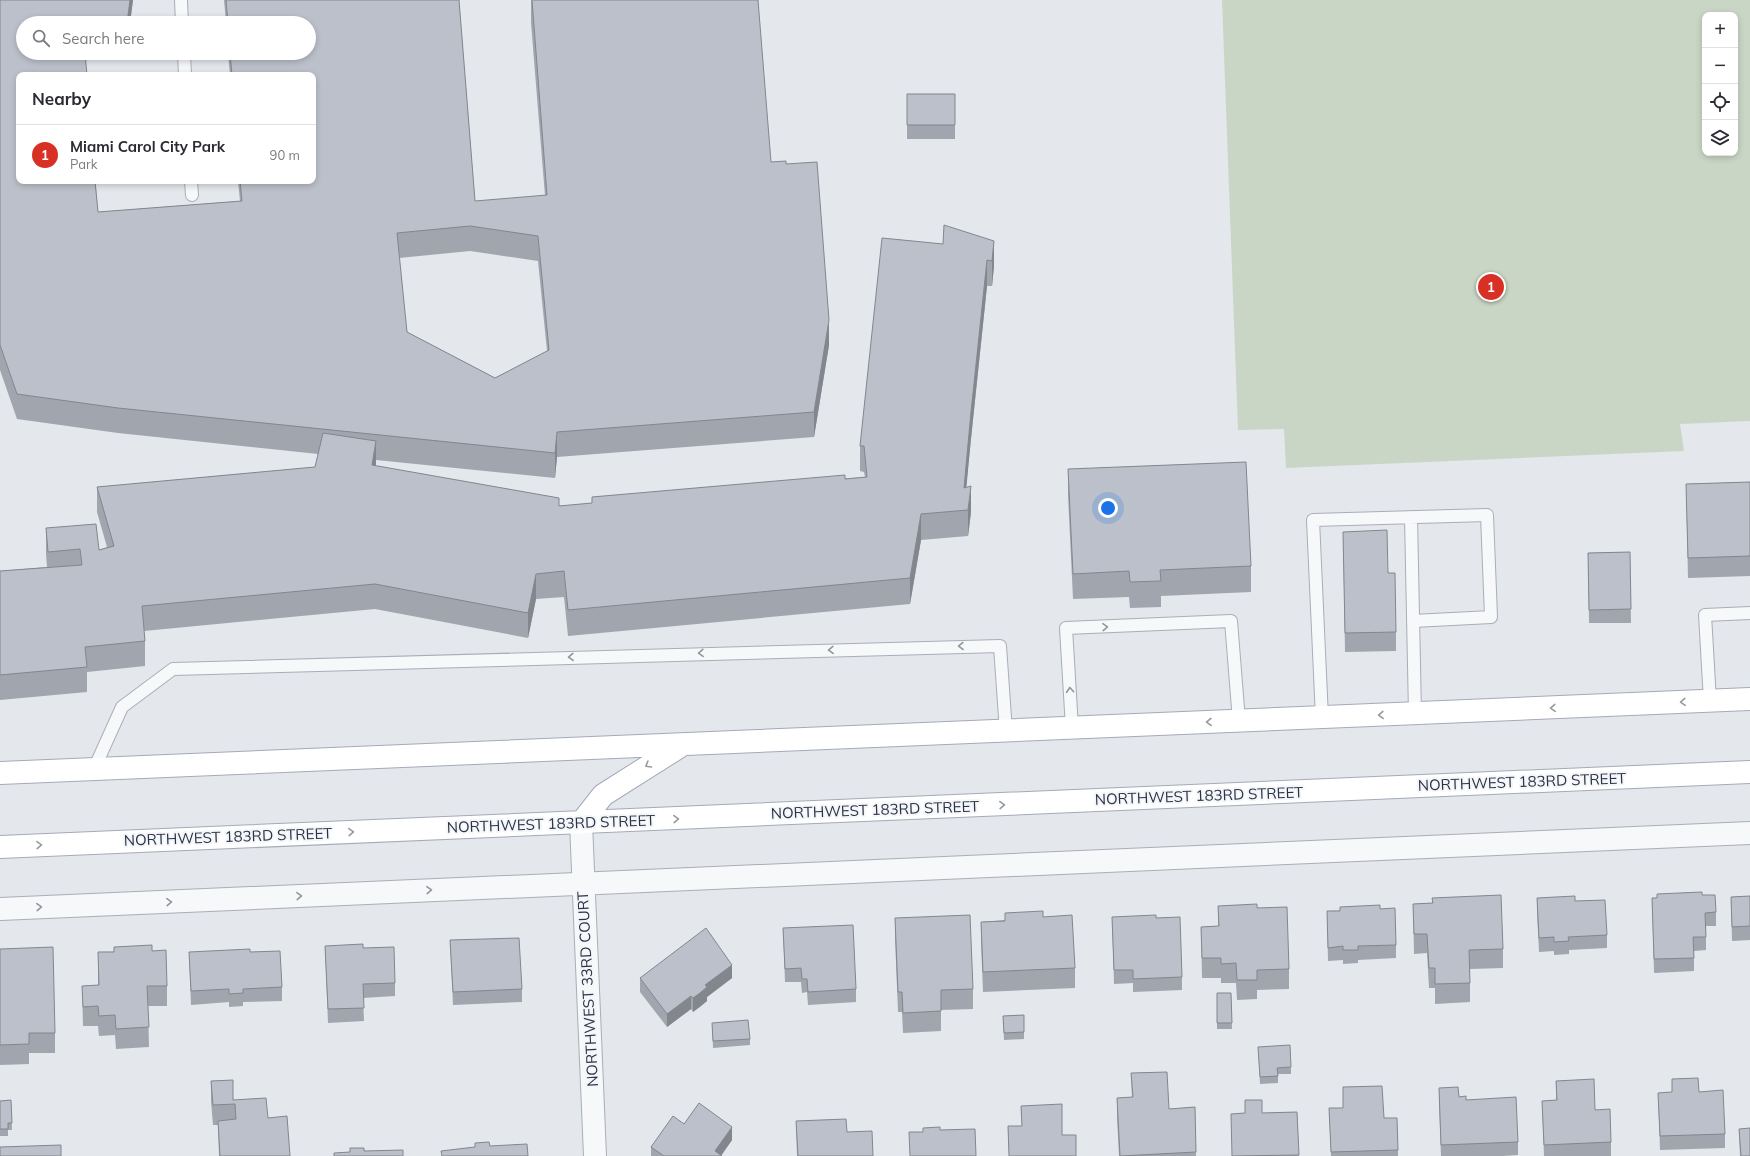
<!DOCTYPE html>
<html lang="en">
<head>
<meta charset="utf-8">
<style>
	body { margin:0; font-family:Mulish,sans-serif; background:#f2f2f3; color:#2b2b33 }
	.controls { position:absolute; right:12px; top:12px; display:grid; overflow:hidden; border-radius:8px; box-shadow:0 2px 6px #0003 }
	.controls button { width:36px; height:36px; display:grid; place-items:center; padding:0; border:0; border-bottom:1px solid #e1e1e2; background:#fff; color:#2b2b33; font:20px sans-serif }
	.you { position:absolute; left:1108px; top:508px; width:14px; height:14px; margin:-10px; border:3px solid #fff; border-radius:50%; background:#1a73e8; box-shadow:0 0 0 6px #1a73e833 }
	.badge { display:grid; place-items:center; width:26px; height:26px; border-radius:50%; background:#d93025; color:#fff; font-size:13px; font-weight:700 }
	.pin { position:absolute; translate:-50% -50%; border:2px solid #fff; box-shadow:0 1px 4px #0006 }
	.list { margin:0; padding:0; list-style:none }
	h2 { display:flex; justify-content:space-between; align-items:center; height:52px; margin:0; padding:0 16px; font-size:17px }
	h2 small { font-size:13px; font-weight:400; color:#7c7c81 }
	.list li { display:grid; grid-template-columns:26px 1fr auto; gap:12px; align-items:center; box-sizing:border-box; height:60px; padding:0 16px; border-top:1px solid #e1e1e2 }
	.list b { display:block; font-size:15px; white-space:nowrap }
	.list p { margin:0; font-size:13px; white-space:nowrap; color:#7c7c81 }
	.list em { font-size:13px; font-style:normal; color:#7c7c81 }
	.icon { flex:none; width:22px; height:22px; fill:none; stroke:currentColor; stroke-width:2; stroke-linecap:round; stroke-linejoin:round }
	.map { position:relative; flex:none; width:1750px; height:1156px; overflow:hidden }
	.search { position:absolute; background:#fff; box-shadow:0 2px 6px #0003; left:16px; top:16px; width:300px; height:44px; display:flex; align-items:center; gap:10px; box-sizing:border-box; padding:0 14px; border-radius:22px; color:#7c7c81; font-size:15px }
	.panel { position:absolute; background:#fff; box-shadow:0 2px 6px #0003; left:16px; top:72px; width:300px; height:112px; border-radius:8px }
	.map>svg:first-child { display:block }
	.green { fill:#c9d6c5; fill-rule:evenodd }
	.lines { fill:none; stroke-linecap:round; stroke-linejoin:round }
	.service-casing { stroke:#a9aeb7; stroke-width:14 }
	.minor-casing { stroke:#a9aeb7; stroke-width:24 }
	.primary-casing { stroke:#a3abb8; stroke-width:24 }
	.service { stroke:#f7f8fa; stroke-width:12 }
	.minor { stroke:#f7f8fa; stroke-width:22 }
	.primary { stroke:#fff; stroke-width:22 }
	.wall { fill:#a1a5ae; fill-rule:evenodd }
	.shaded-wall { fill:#83868d }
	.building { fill:#bbc0ca; stroke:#83868d; fill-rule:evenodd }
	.oneway { stroke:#9196a0 }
	.oneway2 { stroke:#959aa2 }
	.labels { text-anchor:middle; stroke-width:4; stroke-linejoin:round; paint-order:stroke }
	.street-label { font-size:15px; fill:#2b3445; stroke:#f4f6f9 }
</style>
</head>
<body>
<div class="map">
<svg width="1750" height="1156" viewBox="0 0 1750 1156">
	<rect width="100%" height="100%" fill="#e4e7ec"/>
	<path class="green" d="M1222 0H1750V421L1680 424 1684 451 1286 468 1284 429 1238 430ZM1705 15H1735V153H1705Z"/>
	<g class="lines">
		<defs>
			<path id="service" d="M181 0 182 23
				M184 53 185 75
				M191 181 192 195
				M1411 517 1415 714
				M1710 701 1705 615 1750 613
				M1322 718 1313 520 1487 515 1491 617 1413 621
				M1072 728 1066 628 1231 621 1239 721
				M94 769 122 707 173 669 1000 646 1006 732"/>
			<path id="minor" d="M581 823 595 1156
				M0 909 1750 833"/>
			<path id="primary" d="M0 773 1750 699
				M581 823 603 795 679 747
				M0 847 1750 772"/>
		</defs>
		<use href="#service" class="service-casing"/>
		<use href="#minor" class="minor-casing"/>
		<use href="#primary" class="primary-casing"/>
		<use href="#service" class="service"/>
		<use href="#minor" class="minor"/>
		<use href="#primary" class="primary"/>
	</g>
	<path class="wall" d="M0 0H133L130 23H23V53H101L85 54 98 212 240 201 238 181H313V75H230L228 53H309V23H226L224 0H459L475 201 545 196 531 23V0L771 162 786 164 829 345 814 437 557 457 555 478 376 460V466L559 506 592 503V497L865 477 864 472 860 471V446L943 244 994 241V266L992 286H987L966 487 971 512 968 536 921 540 910 604 568 636 564 597 536 599 528 638 375 609 144 631 145 641V666L87 672V692L0 700V571L47 567 46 554V528L99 550 107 547 97 512V487L315 467 318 454 118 433 17 419 0 370ZM470 251 538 261 547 351 495 378 407 332 399 258Z
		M907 94H955V139H907Z
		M1068 469 1251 566V592L1161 596V607L1130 608 1129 597 1073 599 1068 495Z
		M1750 482V576L1688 578 1686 484Z
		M1343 532 1388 573 1396 632V651L1345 652Z
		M1630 552 1631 623H1589L1588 553Z
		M1702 895 1716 912V926H1706V950L1694 951V971L1654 973 1652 898Z
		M1750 896V940L1732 941 1731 897Z
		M1432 898 1503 949V968L1470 969V1002L1435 1004V988H1429L1427 953 1414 954 1413 904 1432 903Z
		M1537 898 1575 901 1607 935V948L1569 950V954L1554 955V951L1539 952 1537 912Z
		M1218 906 1257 908 1289 969V989L1257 990V999L1237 1000 1236 983H1221V978H1202L1201 927 1218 926Z
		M1380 909 1396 945V958L1358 960V963L1343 964V960L1328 961 1327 911Z
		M1043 917 1075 968V988L983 992 981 942V922Z
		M1112 917 1156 918 1182 977V990L1133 992V983L1114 984Z
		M895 918 973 989V1009L941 1010V1031L903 1033 902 1012H898L895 938Z
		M783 928 856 989V1002L808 1005 807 992 802 993 801 982H785Z
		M450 940 522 989V1002L453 1005Z
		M325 946 363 948 395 983V996L363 998 364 1021 328 1023Z
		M0 949 55 1033V1053H29V1064L0 1065Z
		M152 951 167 986V1006H148L149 1047 116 1049 115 1035 99 1036 98 1026H83L82 986 98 985V952Z
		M189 952H250L282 987V1001L243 1002V1006L229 1007V1002L191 1005Z
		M640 978H732L707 997V1001L700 1007 693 1012 691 1009 667 1027 640 992Z
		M1217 993H1231L1232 1029H1217Z
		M1024 1015V1039L1004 1040 1003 1016Z
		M712 1023 750 1039V1045L713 1048Z
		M1258 1047 1291 1067V1074H1278V1083L1260 1084Z
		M1131 1073 1169 1109 1195 1107 1196 1156H1119L1117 1117V1098L1132 1097Z
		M211 1081 233 1100 268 1118 290 1156H219L218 1125H213L211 1101Z
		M1556 1081 1595 1110 1611 1142V1156H1544L1542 1101 1556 1100Z
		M1343 1087 1384 1118 1398 1150V1156H1331L1329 1108H1343Z
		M1439 1088 1466 1100 1518 1142V1155L1503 1156H1441L1439 1101Z
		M1699 1092 1725 1134V1148L1660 1150 1658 1093Z
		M11 1100 12 1130H8V1136H0V1101Z
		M1245 1100 1262 1113 1297 1112 1299 1156H1232L1245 1113Z
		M1021 1106 1062 1135 1076 1156H1009L1008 1126H1022Z
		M796 1121 847 1132 873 1156H797Z
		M684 1124 732 1140 721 1155 722 1156H651V1147Z
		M1739 1129 1750 1156H1740Z"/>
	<path class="shaded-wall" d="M130 0H133L130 23H127Z
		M994 241V266L992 286V261Z
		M987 260V286L971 438 964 513V488L971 412Z
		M829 320V345L814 437V412Z
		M557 432V457L555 478V453Z
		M376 441V467L372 465Z
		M971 486V512L968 536V510Z
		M921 514V540L910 604V578Z
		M536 574V599L528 638V613Z
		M732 965V978L707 997V1001L693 1012V998L705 985Z
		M691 996V1009L667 1027V1014Z
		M732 1127V1140L721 1156 715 1151Z"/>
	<path class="building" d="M0 0H130L127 23H23V53H85L87 75H19V181H95L98 212 242 201 240 181H313V75H232L230 53H309V23H228L226 0H459L475 201 547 195 532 0H758L771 162 786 161V164L817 162 829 320 814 412 557 432 555 453 118 408 17 394 0 345ZM470 226 538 236 549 350 495 378 407 332 397 233Z
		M907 94H955V125H907Z
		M944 225 994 241 992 261 987 260 971 412 964 488 971 486 968 510 921 514 910 578 568 610 564 571 536 574 528 613 375 584 142 606 145 641 85 647 87 667 0 675V571L82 565 80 549 48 552 46 528 96 524 99 550 114 546 97 487 315 467 323 433 376 441 372 465 559 498V506L592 503V497L845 475V479L867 477 864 446H860L882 238 943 244Z
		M1246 462 1251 566 1160 570 1161 581 1130 582 1129 571 1073 574 1068 469Z
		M1750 482V556L1688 558 1686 484Z
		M1387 530 1388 573H1395L1396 632 1345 633 1343 532Z
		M1630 552 1631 609 1589 610 1588 553Z
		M1702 892V895H1715L1716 912 1705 913 1706 937H1693L1694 958 1654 959 1652 898H1657V894Z
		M1501 895 1503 949 1469 950 1470 983 1435 984V968H1429L1427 934H1414L1413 904 1433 903 1432 898Z
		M1575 896V901L1605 900 1607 935 1568 937 1569 941 1554 942V937L1539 938 1537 898Z
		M1750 896V926L1732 927 1731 897Z
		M1257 904V908L1287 907 1289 969 1257 970V980H1237L1236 963 1221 964V958H1202L1201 927 1219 926 1218 906Z
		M1380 905V909L1395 908 1396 945 1358 946V950H1343V946L1328 948 1327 911H1340V907Z
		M1043 911V917L1072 915 1075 968 983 972 981 922 1005 921V913Z
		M970 915 973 989 941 990V1011L903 1013 902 992H898L895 918Z
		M1156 915V918L1180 917 1182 977 1133 979V970H1114L1112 917Z
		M853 925 856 989 808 992 807 979H802L801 968 785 969 783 928Z
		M706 928 732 965 705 985 707 987 700 993 693 998 691 996 667 1014 640 978Z
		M519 938 522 989 453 992 450 940Z
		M363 944V948L394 947 395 983 363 984 364 1008 328 1009 325 946Z
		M152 945V951L166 950 167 986H147L149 1027 116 1029 115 1015 99 1016 98 1006 83 1007 82 986 99 985 98 952H114V947Z
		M53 947 55 1033H29V1044L0 1045V949Z
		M250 949V952L280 951 282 987 243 989V993L229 994V989L191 991 189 952Z
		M1217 993H1231L1232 1023H1217Z
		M1024 1015V1032L1004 1033 1003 1016Z
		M748 1020 750 1039 713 1041 712 1023Z
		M1290 1045 1291 1067 1277 1068 1278 1076 1260 1077 1258 1047Z
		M1167 1072 1169 1109 1195 1107 1196 1152 1120 1156 1117 1098 1133 1097 1131 1073Z
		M1698 1078 1699 1092 1723 1090 1725 1134 1660 1136 1658 1093 1672 1092V1079Z
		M1594 1079 1595 1110 1610 1109 1611 1142 1544 1145 1542 1101 1557 1100 1556 1081Z
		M233 1080V1100L266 1098 268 1118 287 1116 290 1156H220L218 1121 236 1119 235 1104 213 1105 211 1081Z
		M1382 1086 1384 1118H1397L1398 1150 1331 1152 1329 1108H1343V1087Z
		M1458 1087 1459 1097 1466 1096V1100L1516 1097 1518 1142 1441 1145 1439 1088Z
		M11 1100 12 1123H8V1129H0V1101Z
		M1245 1100H1262V1113L1297 1112 1299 1155 1232 1156 1231 1114 1245 1113Z
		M699 1103 732 1127 715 1151 722 1156H664L651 1147 673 1116 684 1124Z
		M1062 1104V1135H1076V1156H1009L1008 1126H1022L1021 1106Z
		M846 1119 847 1132 872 1131 873 1156H798L796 1121Z
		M940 1127V1130L975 1129 976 1156H910L909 1132H923V1128Z
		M1750 1128V1156H1741L1739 1129Z
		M489 1142 490 1146 527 1144 528 1156H442L441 1151 475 1147V1143Z
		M61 1145V1156H0V1147Z
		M350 1148H364V1151L403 1150V1156H334V1153L350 1152Z"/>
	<defs><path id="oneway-chevron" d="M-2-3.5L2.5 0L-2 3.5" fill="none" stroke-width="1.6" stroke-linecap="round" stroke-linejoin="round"/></defs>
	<g class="oneway">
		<use href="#oneway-chevron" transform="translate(1105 627) rotate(-3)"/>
		<use href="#oneway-chevron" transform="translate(961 646) rotate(179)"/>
		<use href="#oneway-chevron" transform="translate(831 650) rotate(178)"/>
		<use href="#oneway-chevron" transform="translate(701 653) rotate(178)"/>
		<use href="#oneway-chevron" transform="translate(571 657) rotate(178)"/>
		<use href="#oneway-chevron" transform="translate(1070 690) rotate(-94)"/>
		<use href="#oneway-chevron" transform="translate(429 890) rotate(-3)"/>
		<use href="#oneway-chevron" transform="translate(299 896) rotate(-3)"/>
		<use href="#oneway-chevron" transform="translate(169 902) rotate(-3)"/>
		<use href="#oneway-chevron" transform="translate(39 907) rotate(-3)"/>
	</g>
	<g class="oneway2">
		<use href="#oneway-chevron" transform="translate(1683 702) rotate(177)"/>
		<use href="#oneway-chevron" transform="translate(1553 708) rotate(177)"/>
		<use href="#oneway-chevron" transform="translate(1381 715) rotate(178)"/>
		<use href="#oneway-chevron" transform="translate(1209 722) rotate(178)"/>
		<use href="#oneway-chevron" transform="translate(648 765) rotate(149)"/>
		<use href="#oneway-chevron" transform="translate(1002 805) rotate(-2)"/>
		<use href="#oneway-chevron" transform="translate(676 819) rotate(-2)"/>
		<use href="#oneway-chevron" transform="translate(351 832) rotate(-2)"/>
		<use href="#oneway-chevron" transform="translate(39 845) rotate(-2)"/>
	</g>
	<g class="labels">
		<g class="street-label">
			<text transform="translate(1522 782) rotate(-2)" y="5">NORTHWEST 183RD STREET</text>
			<text transform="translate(1199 796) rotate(-2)" y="5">NORTHWEST 183RD STREET</text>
			<text transform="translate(875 810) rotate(-2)" y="5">NORTHWEST 183RD STREET</text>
			<text transform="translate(551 824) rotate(-2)" y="5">NORTHWEST 183RD STREET</text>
			<text transform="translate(228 837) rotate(-2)" y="5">NORTHWEST 183RD STREET</text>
			<text transform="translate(588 989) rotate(-93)" y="5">NORTHWEST 33RD COURT</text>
		</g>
	</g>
</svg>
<div class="controls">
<button>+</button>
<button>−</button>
<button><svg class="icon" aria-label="locate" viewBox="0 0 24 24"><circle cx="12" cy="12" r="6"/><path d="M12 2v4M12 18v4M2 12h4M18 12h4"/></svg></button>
<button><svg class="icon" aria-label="layers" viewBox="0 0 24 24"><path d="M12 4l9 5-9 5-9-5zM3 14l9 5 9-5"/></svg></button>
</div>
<div class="you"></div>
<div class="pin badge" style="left:1491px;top:287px">1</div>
<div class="search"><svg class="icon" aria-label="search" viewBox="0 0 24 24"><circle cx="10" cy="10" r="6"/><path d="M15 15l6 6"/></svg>Search here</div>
<section class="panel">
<h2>Nearby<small></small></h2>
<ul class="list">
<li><span class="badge">1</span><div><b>Miami Carol City Park</b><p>Park</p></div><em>90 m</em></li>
</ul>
</section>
</div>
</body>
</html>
